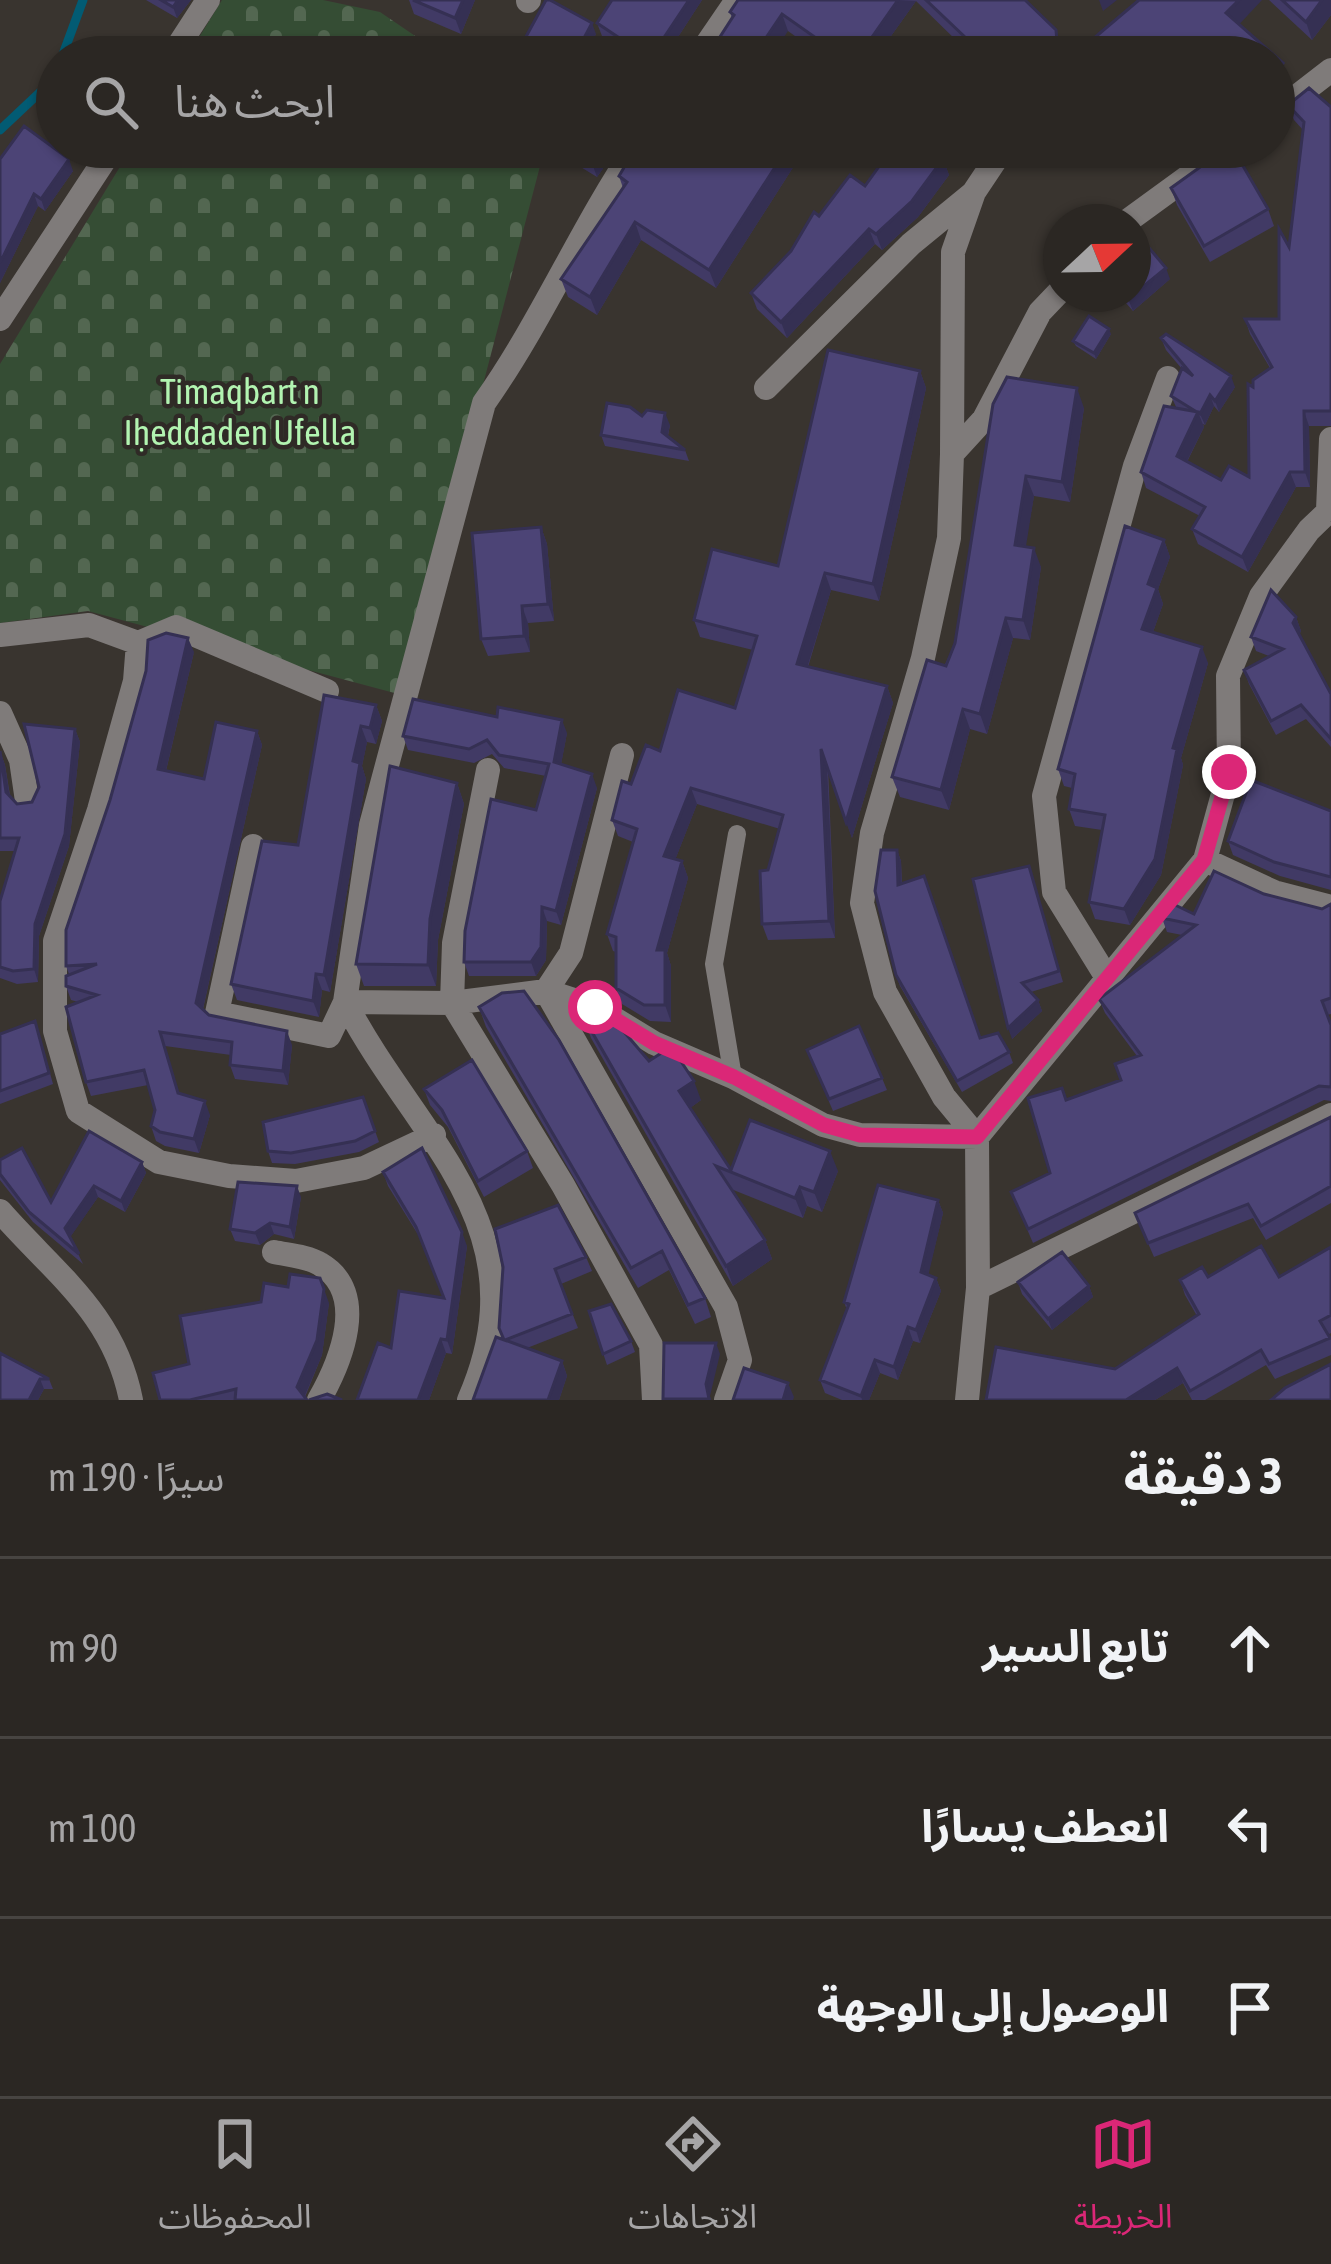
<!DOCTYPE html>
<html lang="ar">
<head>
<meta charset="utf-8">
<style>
	body { margin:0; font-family:"Asap Condensed","Noto Sans Arabic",sans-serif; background:#332f2b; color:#f1f3f6; direction:rtl }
	.compass { position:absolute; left:1043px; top:204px; width:108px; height:108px; border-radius:50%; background:#2b2723; box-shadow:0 3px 9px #0004; rotate:68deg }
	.stop { position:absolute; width:36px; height:36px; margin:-27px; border:9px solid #db2777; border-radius:50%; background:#fff }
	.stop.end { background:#db2777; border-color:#fff; box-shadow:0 3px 12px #0008 }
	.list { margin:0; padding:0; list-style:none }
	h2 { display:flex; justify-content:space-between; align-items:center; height:156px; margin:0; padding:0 48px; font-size:51px }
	h2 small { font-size:39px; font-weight:400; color:#a6a5a6 }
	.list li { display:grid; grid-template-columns:78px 1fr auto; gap:36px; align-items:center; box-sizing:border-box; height:180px; padding:0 48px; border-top:3px solid #474441 }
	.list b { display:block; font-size:45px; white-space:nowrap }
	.list em { font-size:39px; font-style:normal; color:#a6a5a6 }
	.icon { flex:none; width:66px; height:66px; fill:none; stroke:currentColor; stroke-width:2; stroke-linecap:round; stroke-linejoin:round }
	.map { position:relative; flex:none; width:1331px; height:1400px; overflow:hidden; direction:ltr }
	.search { position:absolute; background:#2b2723; box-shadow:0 3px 9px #0004; left:36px; right:36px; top:36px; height:132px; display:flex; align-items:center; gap:30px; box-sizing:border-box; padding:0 42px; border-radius:66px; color:#a6a5a6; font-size:45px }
	.sheet { height:696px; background:#2b2723 }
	nav { display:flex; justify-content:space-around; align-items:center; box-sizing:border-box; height:168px; border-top:3px solid #474441; background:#2b2723; font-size:33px; color:#a6a5a6 }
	nav a { display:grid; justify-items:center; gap:6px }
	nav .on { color:#db2777 }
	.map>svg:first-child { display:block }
	.cemetery { fill:url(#cemetery-stones) }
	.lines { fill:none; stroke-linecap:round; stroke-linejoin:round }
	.stream { stroke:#025b73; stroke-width:9 }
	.lane { stroke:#7f7b7a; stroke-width:18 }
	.street { stroke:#7f7b7a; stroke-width:24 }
	.wall { fill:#413a65 }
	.shaded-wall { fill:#353053 }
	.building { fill:#4c4476; stroke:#353053; stroke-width:3 }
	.route { stroke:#db2777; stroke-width:15 }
	.labels { text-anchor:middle; stroke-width:9; stroke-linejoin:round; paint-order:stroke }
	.park-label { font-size:36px; fill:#b2f4b1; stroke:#2f2a26 }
</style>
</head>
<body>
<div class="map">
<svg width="1331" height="1400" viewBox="0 0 1331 1400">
	<defs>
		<pattern id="cemetery-stones" width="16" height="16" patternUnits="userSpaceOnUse" patternTransform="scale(3)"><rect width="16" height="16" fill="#354d34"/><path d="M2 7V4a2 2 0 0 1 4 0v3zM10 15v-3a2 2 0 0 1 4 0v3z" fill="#536751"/></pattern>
	</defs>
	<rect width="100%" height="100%" fill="#39342f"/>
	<path class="cemetery" d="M222 0H323L380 12 446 57H187Z
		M132 147H545L402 695 88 611 0 623V364Z"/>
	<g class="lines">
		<path class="stream" d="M62 57 83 0
			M0 130 53 80 57 70"/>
		<path class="lane" d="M733 1077 714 964 737 834"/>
		<path class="street" d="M528 1 529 0
			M171 57 208 0
			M698 57 737 0
			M1274 114 1331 70
			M1126 222 1229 147
			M0 319 113 147
			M766 388 911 244 972 194
			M952 454 953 252 974 192 1004 147
			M1328 510 1331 439
			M0 635 89 625 138 643 176 627 327 691
			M138 643 135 681 99 810 55 941V1031L78 1111 159 1162 229 1176 296 1181 364 1168 434 1135
			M0 713 21 760 27 801
			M622 755 571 953 546 991 726 1307 740 1360 726 1400
			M488 770 454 943 452 1003 563 1185 651 1345 654 1400
			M253 846 217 1013 329 1036 345 1002 371 825 484 403C542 321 580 230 636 147
			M1205 860 1229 772 1228 676 1261 596 1309 530 1331 509
			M1109 981 1054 892 1044 796 1135 466 1168 378
			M0 1211C55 1274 114 1313 131 1400
			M274 1252C288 1255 307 1256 320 1264 370 1293 340 1363 319 1400
			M978 1288 1331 1115
			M469 1400C545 1226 416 1140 345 1002L452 1003 546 991 595 1007 654 1043 733 1077 823 1125 860 1135 977 1137 1205 860 1274 892 1331 907
			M967 1400 978 1288 977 1137 944 1097 885 992 862 903 872 833 923 658 949 538 952 454 984 419 1040 312 1061 290"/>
	</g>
	<path class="wall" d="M146 0H191L177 18Z
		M409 0H475L461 34 414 14Z
		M702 0 665 57H633L602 36 597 23Z
		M738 0H1025L1063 48V52L1074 55 1239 25 1283 63 1290 81 1274 93V57H950L961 45 916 1 876 57H824L788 31 732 18 730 12Z
		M1269 0H1331V15L1312 40Z
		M596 34 584 57H530L526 55 522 44Z
		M1288 105 1331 107V426H1309L1310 487H1296L1248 572 1198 544 1192 529 1200 516 1146 488 1141 472 1177 409 1171 396 1182 369 1166 350 1161 338 1235 387 1219 412 1214 406 1205 425 1203 424 1204 427 1187 462 1221 480 1249 477 1253 387 1270 368 1250 334 1245 319H1279L1303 130 1294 120Z
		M548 147H618L597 177Z
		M806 147 716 288 641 240 597 315 568 297 561 279 623 188 619 176Z
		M1170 147H1201L1182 161Z
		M0 159 73 171 45 211 38 206 0 283Z
		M943 159 949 175 918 217 882 250 875 244 787 338 757 309 751 293 791 251 819 216 865 186Z
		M1171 188 1268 209 1274 226 1210 262 1177 205Z
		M1170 279 1133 311 1118 294H1133Z
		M1111 334 1096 359 1076 346 1073 341Z
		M920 371 926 388 879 601 831 590 808 667 887 686 893 703 852 838 828 767 835 938 768 940 762 924 768 870 780 829 697 804 675 860 682 861 688 878 667 953 671 966V1022L650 1021 622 1004 616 988V952L613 951 607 934 633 842 618 836 612 820 631 784 660 751 735 708 753 650 700 637 694 620 778 566Z
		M993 404 1084 408 1070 502 1034 496 1025 546 1041 567 1030 640 1013 638 987 734 970 729 949 810 900 797 892 777 955 643Z
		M642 416 670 425 668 436 685 450 689 461 605 446 601 435Z
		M541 527 547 544 554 621 528 623 530 652 488 656 481 639Z
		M1164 540 1170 557 1158 589 1163 604 1153 632 1208 663 1181 758 1183 765 1161 875 1130 925 1095 919 1089 902 1102 830 1075 826 1069 809 1072 788 1064 786 1058 769Z
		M1296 617 1301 631 1299 635 1331 694V747L1306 719 1276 735 1249 684 1244 670 1269 656 1256 651 1251 637Z
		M194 652 166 771 204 779 257 731 262 745 203 1009 209 1015 292 1045 288 1085 235 1079 230 1065 231 1055 165 1046 179 1094 210 1115 199 1153 165 1146 156 1141 151 1126 155 1110 148 1085 91 1096 86 1082 78 1002 71 1000 66 986 69 974 66 966Z
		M324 695 376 705 382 721 376 744 367 742 362 766 366 779 330 992 322 990 319 1017 237 1000 231 984 298 845Z
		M75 729 80 742 69 846 39 936 38 982 17 984 0 978V901L15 851H0V751L5 765 10 795 17 804 32 802Z
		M567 733 561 764 597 788 561 925 547 921 546 960 536 976H469L464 962 536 810 546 776 504 768 492 754 474 763 408 750 403 736Z
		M457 783 464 804 438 940 436 986H364L356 964Z
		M1331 811V890L1280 876 1233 855 1228 841Z
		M897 850 901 861 902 883 980 1038 1009 1052 1013 1063 962 1092 900 986 896 975Z
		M1029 866 1063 982 1031 992 1038 1000 1042 1011 1012 1039Z
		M1264 894 1322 909 1331 904V1014L1327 1015 1331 1025V1101L1324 1100 1033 1243 1011 1192 1050 1173 1066 1099 1121 1080 1137 1056 1105 1013 1099 999 1182 935 1167 932 1162 918 1194 914Z
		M479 1007 705 1298 711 1317 695 1324 669 1270 638 1288 486 1027Z
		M584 1018 649 1061 701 1100 690 1108 731 1170 838 1171 822 1212 807 1206 803 1218 731 1189 765 1240 772 1259 733 1286 591 1038Z
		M39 1033 53 1084 0 1104V1034Z
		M807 1050 882 1078 887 1090 833 1111Z
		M424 1089 527 1151 533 1168 484 1197 448 1127 430 1105Z
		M363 1097 379 1142 359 1152 295 1164 272 1163 268 1151Z
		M1331 1117V1203L1266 1240 1253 1218 1154 1257 1135 1213Z
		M0 1160 51 1202 142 1162 146 1173 125 1212 98 1197 70 1237 83 1264 33 1222 0 1180Z
		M383 1172 467 1246 452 1354 446 1353 429 1400H357L391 1348 443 1298 422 1241 388 1186Z
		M301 1197 294 1239 274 1234 260 1245 235 1241 230 1229Z
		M938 1200 943 1213 928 1274 936 1278 941 1291 920 1343 913 1341 898 1380 880 1373 869 1400H842L825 1393 820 1380 847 1310 844 1302Z
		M1331 1247V1333L1328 1335 1331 1340V1355L1275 1379 1266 1365 1205 1400H1192L1183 1383 1155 1400H986L1115 1369 1197 1316 1185 1295 1180 1280 1208 1277H1279Z
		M586 1257 592 1271 561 1284 578 1328 527 1348 562 1361 567 1376 559 1400H473L504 1340 503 1267Z
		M1018 1282 1089 1286 1093 1297 1052 1330 1022 1294Z
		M329 1303 322 1355 305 1397 307 1400H160L189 1364Z
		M589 1311 631 1341 635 1352 607 1365Z
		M0 1353 49 1379 53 1389H44L38 1400H0Z"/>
	<path class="shaded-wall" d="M178 0H191L177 18 173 7Z
		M463 0H475L461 34 455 18Z
		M689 0H702L665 57H651Z
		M898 0 916 1 876 57H858Z
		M1099 0H1117L1103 11Z
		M1239 0H1262L1233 31 1226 13Z
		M1322 0H1331V15L1312 40 1306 22Z
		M782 14 788 31 771 57H753Z
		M592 23 596 34 584 57H574Z
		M1283 63 1290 81 1274 93V70Z
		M606 147H618L597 177 593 166Z
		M788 147H806L716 288 709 270Z
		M1177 147H1201L1182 161Z
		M69 159 73 171 45 211 41 199Z
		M943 159 949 175 918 217 882 250 876 234Z
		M34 194 38 206 0 283V263Z
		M635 222 641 240 597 315 590 297Z
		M869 229 875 244 787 338 781 322Z
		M1166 268 1170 279 1133 311 1128 299Z
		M1109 329 1111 334 1096 359 1094 353Z
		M920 371 926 388 879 601 873 584Z
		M1231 376 1235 387 1219 412 1215 401Z
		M1077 388 1084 408 1070 502 1062 482Z
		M1210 395 1214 406 1205 425 1200 414Z
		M1304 411 1309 426 1310 487 1305 472Z
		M1198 412 1204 427 1182 471 1177 456Z
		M665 413 670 425 666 443 662 432Z
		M1290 472 1296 487 1248 572 1242 557Z
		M1026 476 1034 496 1023 565 1015 545Z
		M541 527 547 544 554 621 548 604Z
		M1164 540 1170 557 1158 589 1163 604 1148 646 1142 629 1148 584Z
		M1034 548 1041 567 1030 640 1023 620Z
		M825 573 831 590 803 681 797 664Z
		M522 606 528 623 530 652 524 636Z
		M1296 617 1301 631 1298 637 1293 623Z
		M1006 618 1013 638 987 734 980 714Z
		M188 638 194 652 163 783 158 769Z
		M1202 647 1208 663 1181 758 1183 765 1161 875 1130 925 1124 909Z
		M887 686 893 703 852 838 846 822Z
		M376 705 382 721 376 744 370 728Z
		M963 709 970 729 949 810 941 790Z
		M562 720 567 733 559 776 554 762Z
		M361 726 367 742 362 766 366 779 330 992 324 975 353 761Z
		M75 729 80 742 69 846 39 936 38 982 34 969 35 924Z
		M257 731 262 745 201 1017 196 1003Z
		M821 749 827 766 835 938 829 921Z
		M0 752 5 765 11 805 6 792Z
		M592 774 597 788 561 925 556 911Z
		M457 783 464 804 438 940 436 986 428 965 430 919Z
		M691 788 697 804 670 873 664 856Z
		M897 850 901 861 902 896 898 885Z
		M682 861 688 878 667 953 671 966V1022L665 1005 657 950Z
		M542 907 547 921 546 960 536 976 531 962Z
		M316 974 322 990 319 1017 313 1001Z
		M1038 1000 1042 1011 1012 1039 1008 1028Z
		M287 1031 292 1045 288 1085 283 1071Z
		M694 1081 701 1100 686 1111 679 1091Z
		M205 1101 210 1115 199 1153 194 1139Z
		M830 1151 838 1171 822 1212 814 1192Z
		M142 1162 146 1173 125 1212 121 1201Z
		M94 1186 98 1197 69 1239 65 1228Z
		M297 1186 301 1197 294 1239 290 1227Z
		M800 1187 807 1206 803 1218 795 1198Z
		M938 1200 943 1213 926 1285 921 1272Z
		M270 1223 274 1234 260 1245 255 1233Z
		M462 1232 467 1246 452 1354 447 1340Z
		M765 1240 772 1259 733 1286 726 1266Z
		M936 1278 941 1291 920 1343 916 1330Z
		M1089 1286 1093 1297 1052 1330 1048 1319Z
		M324 1289 329 1303 322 1355 303 1400 297 1387Z
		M908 1327 913 1341 898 1380 894 1367Z
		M441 1339 446 1353 429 1400H418Z
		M716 1343 720 1354 710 1396 711 1400H710L706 1384Z
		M875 1360 880 1373 869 1400H862L861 1396Z
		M562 1361 567 1376 559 1400H548Z
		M1177 1368 1183 1383 1155 1400H1126Z
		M40 1379 44 1389 38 1400H29Z
		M788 1383 794 1397 793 1400H783Z"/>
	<path class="building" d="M161 0H178L173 7Z
		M413 0H463L455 18Z
		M546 0H550L592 23 574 57H547L522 44Z
		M612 0H689L651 57H648L597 23Z
		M738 0H898L858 57H843L782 14 753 57H707L734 15 730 12Z
		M926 0H1025L1056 30 1058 51 1074 55 1139 0H1239L1226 13 1283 63 1274 70V57H1038L1035 54 1032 57H950L967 39Z
		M1282 0H1322L1306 22Z
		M1309 88 1331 107V411H1304L1305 472H1290L1242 557 1192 529 1205 507 1141 472 1164 406 1198 412 1177 456 1221 480 1229 466 1249 477 1248 384 1253 387V380L1272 367 1245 319H1279V229L1289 247 1304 122 1288 105Z
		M24 126 69 159 41 199 34 194 0 263V159Z
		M563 147H606L593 166Z
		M636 147H788L709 270 635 222 590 297 561 279 627 182 619 176Z
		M893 147H927L943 159 912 201 876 234 869 229 781 322 751 293 791 251 814 212 819 216 850 175 865 186Z
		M1228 147H1232L1268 209 1204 246 1171 188Z
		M1133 229 1166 268 1128 299 1124 294H1133Z
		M1089 316 1109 329 1094 353 1073 341Z
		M1166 334 1231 376 1215 401 1210 395 1200 414 1171 396 1182 368 1193 376 1161 338Z
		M828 350 920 371 873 584 825 573 797 664 887 686 846 822 821 749 829 921 762 924 760 871 768 870 783 815 691 788 664 856 682 861 657 950H665V1005H644L616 988V937L607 934 637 829 612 820 622 781 631 784 646 745 660 751 678 690 735 708 757 636 694 620 712 549 778 566Z
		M1007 377 1077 388 1062 482 1026 476 1015 545 1034 548 1023 620 1006 618 980 714 963 709 941 790 892 777 927 660 946 666 955 643 993 404Z
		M607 403 630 407 642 416 647 410 665 413 662 432 685 450 601 435Z
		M1125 526 1164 540 1148 584 1157 588 1142 629 1202 647 1173 748 1177 749 1155 859 1124 909 1089 902 1105 815 1069 809 1075 774 1058 769Z
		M541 527 548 604 522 606 524 636 481 639 472 533Z
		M1271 590 1296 617 1293 623 1331 694V739L1301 705 1271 721 1244 670 1283 649 1251 637Z
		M166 633 188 638 158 769 204 779 216 722 257 731 196 1003 209 1015 287 1031 283 1071 230 1065 232 1042 160 1032 178 1093 205 1101 194 1139 160 1132 151 1126 155 1110 144 1070 86 1082 66 1007 97 995 66 986V976L97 964 66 966V930L110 800 146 671 148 640Z
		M324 695 376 705 370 728 361 726 353 761 360 763 324 975 316 974 313 1001 231 984 262 841 298 845Z
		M413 699 497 717 498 707 562 720 554 762 592 774 556 911 542 907 541 947 531 962H464L465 931 491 799 536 810 549 764 499 755 487 740 469 749 403 736Z
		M24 724 75 729 65 834 35 924 34 969 13 971 0 967V901L19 838H0V751L6 792 17 804 32 802 39 787Z
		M390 766 457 783 430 919 428 965 356 964Z
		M1251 780 1331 811V877L1274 862 1228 841Z
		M881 850H897L898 885 924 876 980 1038 998 1033 1009 1052 957 1081 896 975 875 891Z
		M1029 866 1059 971 1022 983 1038 1000 1008 1028 973 879Z
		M1214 871 1264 894 1322 909 1331 904V998L1322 1001 1331 1025V1087L1319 1086 1028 1229 1011 1192 1050 1173 1028 1098 1062 1088 1066 1100 1121 1080 1115 1064 1141 1055 1099 999 1196 925 1162 918 1173 904 1194 914Z
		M524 991 559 1040 705 1298 688 1305 662 1251 631 1268 479 1007 502 993Z
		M593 1010 619 1026 649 1061 666 1050 676 1054 694 1081 679 1091 731 1170 750 1120 830 1151 814 1192 800 1187 795 1198 716 1166 765 1240 726 1266 584 1018Z
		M35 1021 49 1073 0 1091V1034Z
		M859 1026 882 1078 829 1099 807 1050Z
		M472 1060 527 1151 478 1181 442 1110 424 1089Z
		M363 1097 375 1131 355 1141 291 1153 268 1151 263 1122Z
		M1331 1117V1186L1261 1226 1248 1204 1148 1243 1135 1213Z
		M89 1131 142 1162 121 1201 94 1186 65 1228 79 1254 29 1212 0 1174V1160L22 1148 51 1202Z
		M422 1148 462 1232 447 1340 441 1339 418 1400H357L378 1343 391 1348 399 1291 444 1298 416 1227 383 1172Z
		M238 1182 297 1186 290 1227 270 1223 255 1233 230 1229Z
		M878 1185 938 1200 921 1272 936 1278 916 1330 908 1327 894 1367 875 1360 861 1396 820 1380 849 1304 844 1302Z
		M558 1205 586 1257 555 1269 572 1314 505 1340 562 1361 548 1400H473L496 1337 504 1340 499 1328 503 1267 495 1229Z
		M1261 1246 1279 1277 1331 1247V1315L1320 1321 1330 1338 1269 1364 1261 1350 1190 1391 1177 1368 1126 1400H986L996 1347 1115 1369 1199 1314 1180 1280 1202 1267 1208 1277Z
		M1062 1252 1089 1286 1048 1319 1018 1282Z
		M290 1274 320 1278 324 1289 317 1340 297 1387 307 1400H235L236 1389 190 1400H160L153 1373 189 1364 180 1316 261 1302 264 1283 288 1287Z
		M611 1304 631 1341 603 1354 589 1311Z
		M664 1343H716L706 1384 709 1399H663Z
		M0 1353 49 1379H40L29 1400H0Z
		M1331 1364V1400H1271L1285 1388Z
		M744 1368 788 1383 783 1400H733Z
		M327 1394 342 1400H309Z"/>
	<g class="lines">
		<path class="route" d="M595 1007 654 1043 734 1077 824 1125 860 1135 977 1137 1204 860 1229 772"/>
	</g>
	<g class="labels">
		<g class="park-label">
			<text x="240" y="404">Timaqbart n<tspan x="240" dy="41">Iḥeddaden Ufella</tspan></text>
		</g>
	</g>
</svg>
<svg class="compass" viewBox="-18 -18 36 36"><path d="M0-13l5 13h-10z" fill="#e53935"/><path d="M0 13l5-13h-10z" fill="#a6a5a6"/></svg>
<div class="stop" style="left:595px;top:1007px"></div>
<div class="stop end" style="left:1229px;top:772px"></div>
<div class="search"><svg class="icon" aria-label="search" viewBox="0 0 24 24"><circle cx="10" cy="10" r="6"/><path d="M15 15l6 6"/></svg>ابحث هنا</div>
</div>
<section class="sheet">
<h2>3 دقيقة<small>سيرًا · 190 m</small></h2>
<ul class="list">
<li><svg class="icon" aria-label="ahead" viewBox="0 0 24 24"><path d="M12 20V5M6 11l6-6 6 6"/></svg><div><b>تابع السير</b></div><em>90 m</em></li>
<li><svg class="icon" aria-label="left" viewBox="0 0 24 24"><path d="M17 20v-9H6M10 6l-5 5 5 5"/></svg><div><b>انعطف يسارًا</b></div><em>100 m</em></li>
<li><svg class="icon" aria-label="arrive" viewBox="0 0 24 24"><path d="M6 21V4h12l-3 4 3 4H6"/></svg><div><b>الوصول إلى الوجهة</b></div></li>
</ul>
</section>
<nav>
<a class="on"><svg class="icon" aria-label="map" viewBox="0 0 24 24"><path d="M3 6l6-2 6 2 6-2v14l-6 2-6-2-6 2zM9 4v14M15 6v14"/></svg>الخريطة</a>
<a><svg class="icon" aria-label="directions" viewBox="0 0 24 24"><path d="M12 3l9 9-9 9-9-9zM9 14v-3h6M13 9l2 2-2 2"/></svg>الاتجاهات</a>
<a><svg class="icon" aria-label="saved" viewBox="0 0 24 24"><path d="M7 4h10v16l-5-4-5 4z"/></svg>المحفوظات</a>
</nav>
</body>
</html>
